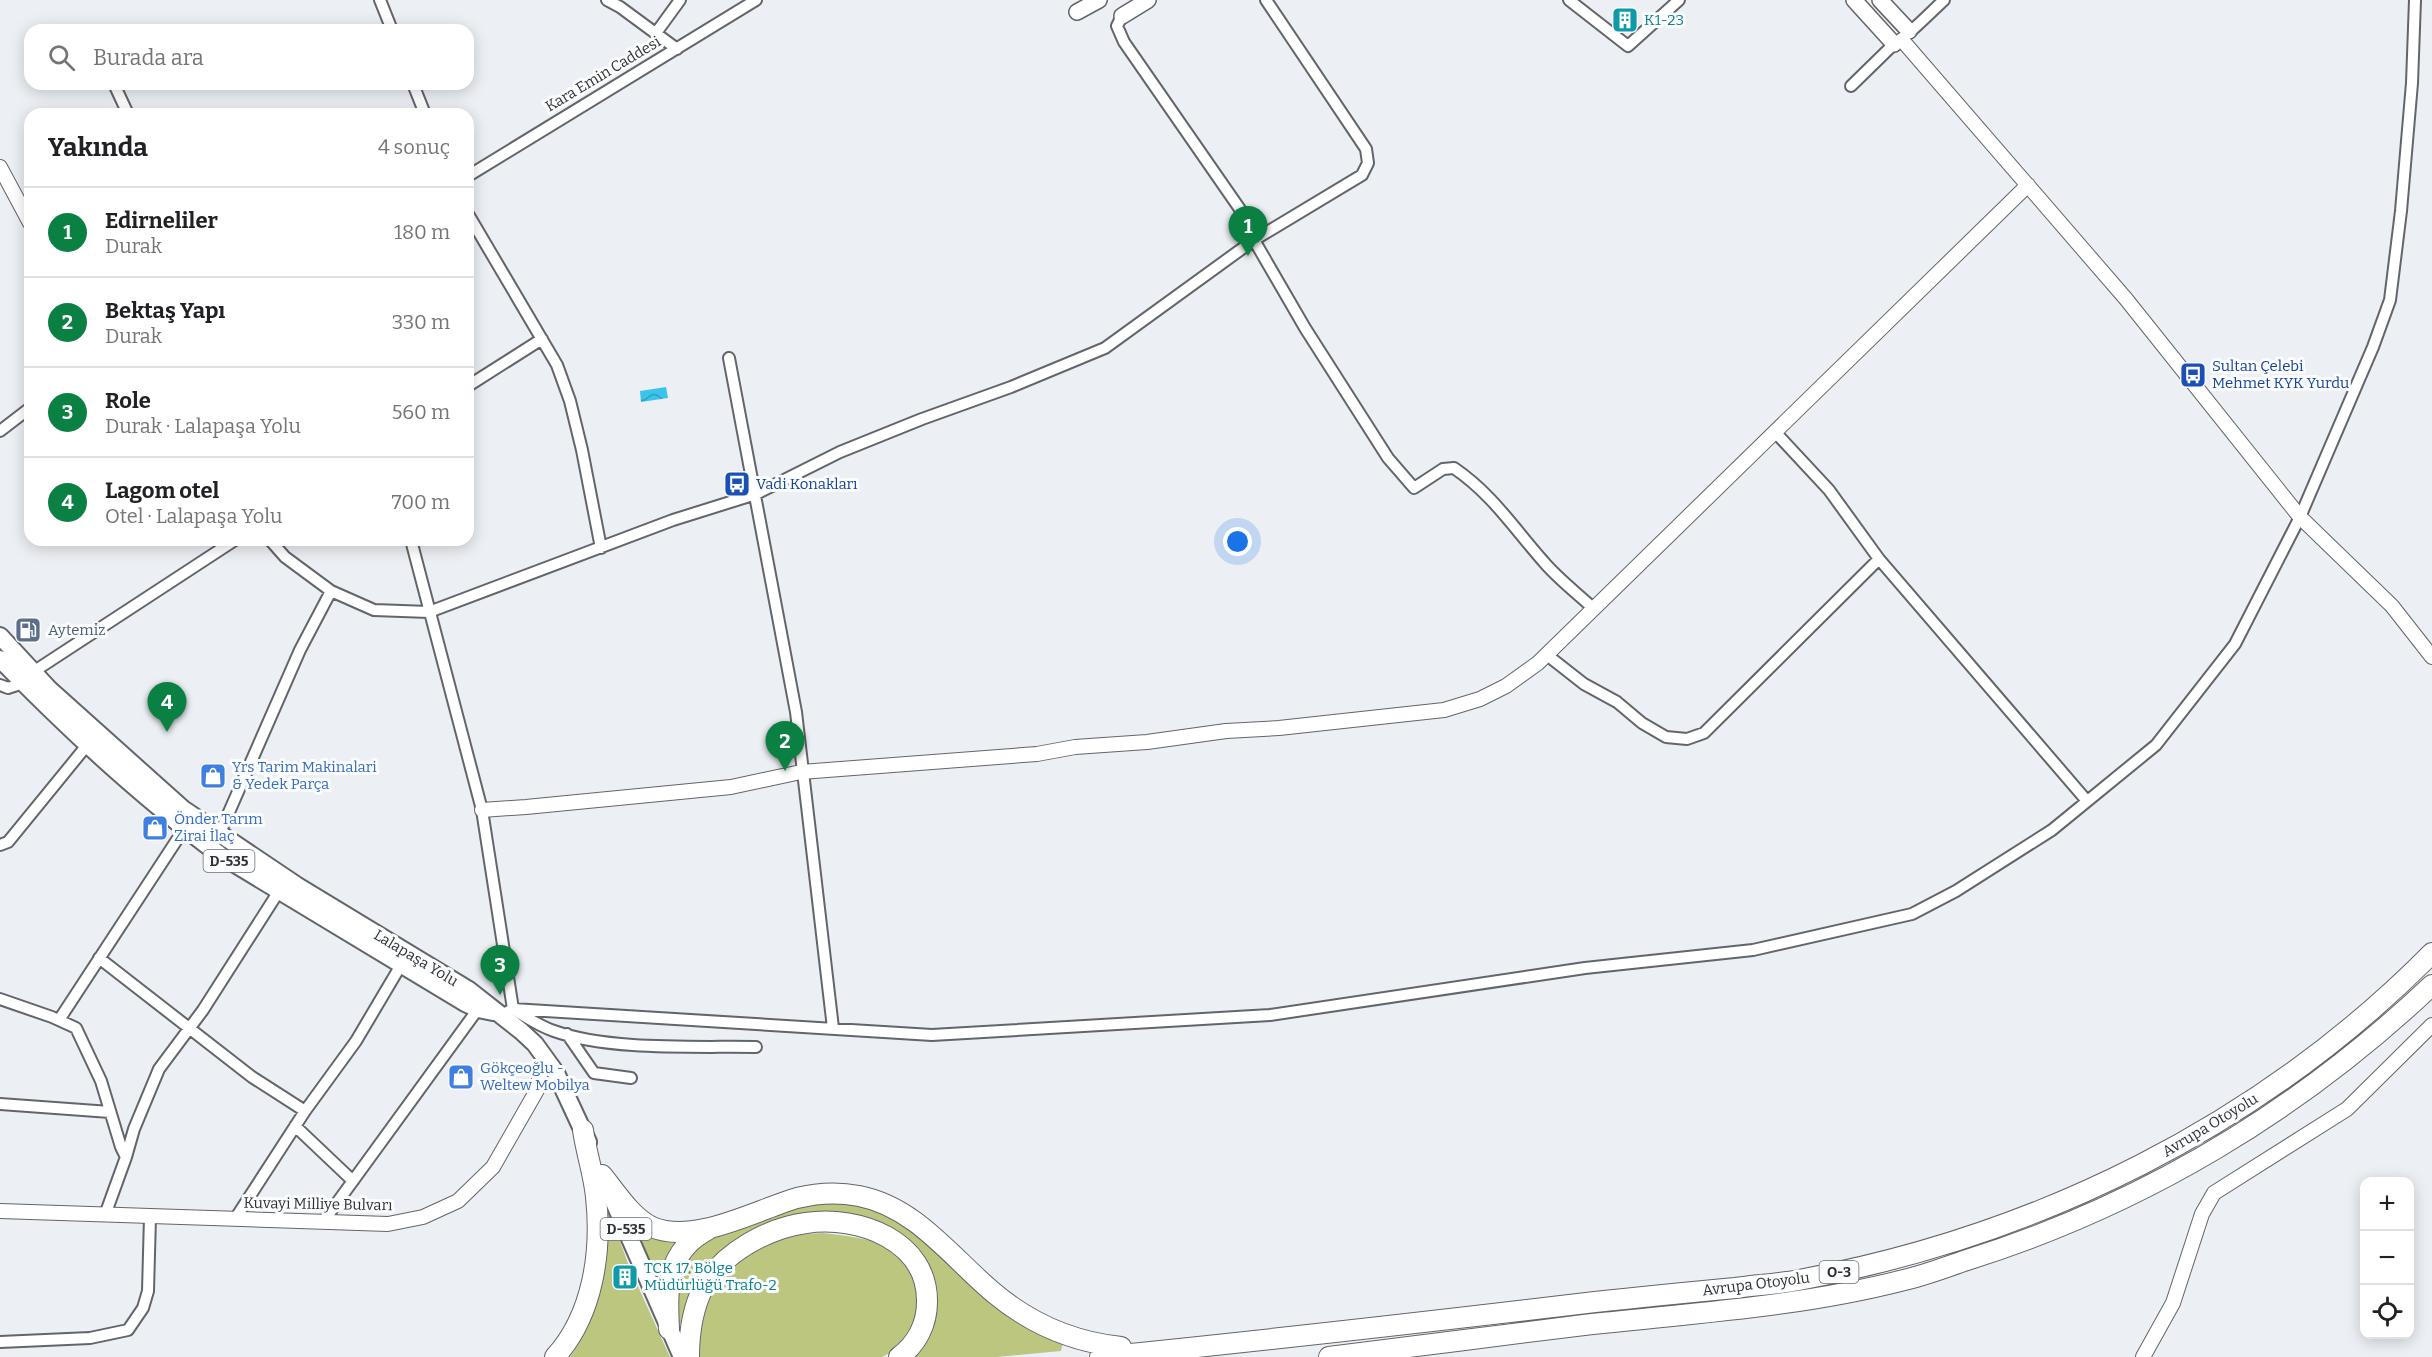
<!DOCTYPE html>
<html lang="tr">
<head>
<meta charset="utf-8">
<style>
	body { margin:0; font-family:Bitter,serif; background:#f2f2f2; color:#202124 }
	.controls { position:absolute; right:18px; bottom:18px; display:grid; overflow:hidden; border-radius:12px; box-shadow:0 3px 15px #0003 }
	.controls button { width:54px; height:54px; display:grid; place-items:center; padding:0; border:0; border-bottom:2px solid #e0e0e0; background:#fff; color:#202124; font:30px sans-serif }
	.you { position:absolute; left:1238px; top:542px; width:21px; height:21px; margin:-15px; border:4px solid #fff; border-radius:50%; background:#1a73e8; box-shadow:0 0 0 9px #1a73e833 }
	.badge { display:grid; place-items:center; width:39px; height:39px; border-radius:50%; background:#0b8043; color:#fff; font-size:20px; font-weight:700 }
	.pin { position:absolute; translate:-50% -50px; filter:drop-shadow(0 2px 3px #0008) }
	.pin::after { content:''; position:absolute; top:32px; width:21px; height:18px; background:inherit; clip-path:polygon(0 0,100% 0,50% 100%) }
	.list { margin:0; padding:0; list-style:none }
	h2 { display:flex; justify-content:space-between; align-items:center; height:78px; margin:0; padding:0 24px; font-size:26px }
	h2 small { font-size:20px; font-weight:400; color:#757577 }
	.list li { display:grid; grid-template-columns:39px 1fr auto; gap:18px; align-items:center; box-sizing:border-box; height:90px; padding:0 24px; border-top:2px solid #e0e0e0 }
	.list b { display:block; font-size:22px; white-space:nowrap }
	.list p { margin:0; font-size:20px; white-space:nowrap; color:#757577 }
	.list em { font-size:20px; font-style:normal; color:#757577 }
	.icon { flex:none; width:33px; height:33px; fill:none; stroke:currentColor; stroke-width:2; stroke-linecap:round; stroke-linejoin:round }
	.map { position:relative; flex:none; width:2432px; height:1357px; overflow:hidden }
	.search { position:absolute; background:#fff; box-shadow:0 3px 15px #0003; left:24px; top:24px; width:450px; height:66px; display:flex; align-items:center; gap:15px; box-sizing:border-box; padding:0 21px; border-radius:18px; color:#757577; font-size:22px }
	.panel { position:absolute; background:#fff; box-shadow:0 3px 15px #0003; left:24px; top:108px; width:450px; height:438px; border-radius:18px }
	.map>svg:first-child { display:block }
	.grass { fill:#bdc67f }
	.water { fill:url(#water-waves) }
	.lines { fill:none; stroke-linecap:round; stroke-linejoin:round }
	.minor-casing { stroke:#626569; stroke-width:14 }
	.tertiary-casing { stroke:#626569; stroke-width:16 }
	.secondary-casing { stroke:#626569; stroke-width:18 }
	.primary-casing { stroke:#626569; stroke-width:20 }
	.motorway-casing { stroke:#626569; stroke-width:22 }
	.minor { stroke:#fff; stroke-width:10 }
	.tertiary { stroke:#fff; stroke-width:14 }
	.secondary { stroke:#fff; stroke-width:15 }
	.primary { stroke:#fff; stroke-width:16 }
	.motorway { stroke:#fff; stroke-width:20 }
	.labels { text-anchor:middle; stroke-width:6; stroke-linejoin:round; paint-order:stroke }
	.shield { fill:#fbfcfe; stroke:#6c6d6f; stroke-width:1.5 }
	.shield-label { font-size:14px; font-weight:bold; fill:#2f3032 }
	.culture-label { font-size:15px; fill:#0d838f; stroke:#fbfcfe; text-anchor:start }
	.street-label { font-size:15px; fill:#2f3032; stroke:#fbfcfe }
	.transit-label { font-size:15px; fill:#164399; stroke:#fbfcfe; text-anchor:start }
	.service-label { font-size:15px; fill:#4e5e75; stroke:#fbfcfe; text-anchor:start }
	.shop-label { font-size:15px; fill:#366cbe; stroke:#fbfcfe; text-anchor:start }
</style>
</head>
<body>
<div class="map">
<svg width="2432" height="1357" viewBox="0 0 2432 1357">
	<defs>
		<pattern id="water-waves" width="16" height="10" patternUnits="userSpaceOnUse" patternTransform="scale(1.5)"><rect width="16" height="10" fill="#3ac4ec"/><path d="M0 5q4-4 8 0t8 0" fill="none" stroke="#31a0c0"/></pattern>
	</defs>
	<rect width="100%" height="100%" fill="#eceff4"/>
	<path class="grass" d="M604 1198 629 1266 614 1271 621 1288 636 1282 670 1357H570C604 1310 611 1255 604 1198Z
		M823 1198 890 1211 1063 1342 1061 1351 997 1357H909C916 1344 933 1322 936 1308 945 1270 913 1250 888 1229L760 1230 685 1323 678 1324 675 1314 682 1261 705 1238Z
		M631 1219 681 1236 663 1290Z
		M823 1233C845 1236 870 1237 890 1249 918 1265 925 1303 914 1331 909 1342 892 1352 882 1357H696L700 1313 717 1280 720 1282C747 1249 781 1234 823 1233Z"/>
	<path class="water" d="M666 387 668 398 641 402 640 391Z"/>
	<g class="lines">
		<defs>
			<path id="minor" d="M380 0 392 30
				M607 0 620 7 677 49
				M1569 0 1628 46 1679 0
				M1122 16 1117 26 1124 42 1244 215 1254 240 1305 328 1388 458 1414 488 1443 469 1454 468C1492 494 1513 527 1543 561 1558 579 1577 593 1594 609
				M656 33 680 0
				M114 84 128 114
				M413 84 425 114
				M1851 86 1894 44C1905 39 1933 10 1944 0
				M468 176 756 0
				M468 214 557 365 570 401 582 450 601 548
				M729 358 796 712 833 1028
				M468 386 542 339
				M0 431 30 408
				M1775 432 1829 490 1879 559 2087 801
				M270 540 285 557 331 591 374 610 429 612 673 520 756 494 840 452 922 419 1011 387 1105 348 1254 240 1362 175 1368 163 1366 149 1266 0
				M411 540 482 810 513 1009C526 1017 539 1026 554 1031 610 1051 696 1046 756 1047
				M1547 655 1584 684 1617 702 1642 723 1666 737 1687 739 1704 733 1879 559
				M33 672 235 540
				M0 685 8 688 23 683
				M219 835 300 650 331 591
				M0 845 8 842 88 744
				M99 958 252 1077 305 1111
				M0 999 52 1017 76 1028 101 1081 121 1147 126 1157 105 1215
				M499 1016 513 1009 932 1035 1270 1015 1585 968 1753 950 1912 914 1956 891 2052 830 2156 745 2235 644 2300 517 2373 347 2390 300 2401 211 2412 83 2415 0
				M59 1020 184 829
				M567 1034 594 1073 631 1078
				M0 1104 110 1112
				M295 1126 353 1181
				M126 1157 134 1129 159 1069 203 1010 279 891
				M235 1219 305 1111 356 1041 401 965
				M323 1222 478 1009
				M0 1342 90 1338 128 1330 143 1308 148 1291 150 1217"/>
			<path id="tertiary" d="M1902 40 2126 299 2300 517 2392 606 2432 657
				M0 167 30 223
				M482 810 526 807 731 787 801 772 1037 754 1075 747 1147 742 1226 731 1279 728 1444 710 1480 699 1506 686 1538 663 2028 185
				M0 1211 388 1224 423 1217 458 1201 493 1167 537 1090 544 1055
				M2143 1357 2173 1303 2202 1214 2214 1193 2347 1109 2432 1025"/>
			<path id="secondary" d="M1854 0 1894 44
				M1880 0 1909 31
				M1077 12 1099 0
				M1122 16 1148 0"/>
			<path id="primary" d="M0 636 49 689 183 809 296 885 469 990 521 1031 535 1044 556 1073 588 1142
				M0 659C68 729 141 797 220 855L465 1003 478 1009 493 1012
				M610 1193 682 1357"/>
			<path id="motorway" d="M602 1175C616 1192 631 1217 652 1227 694 1245 756 1210 797 1198 817 1193 839 1192 859 1196 916 1207 952 1258 994 1293 1031 1324 1073 1342 1121 1347
				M669 1329C667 1287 666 1251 709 1229
				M555 1357C593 1315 602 1252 596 1197 594 1175 586 1152 583 1130
				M689 1357C689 1332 692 1309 704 1286 724 1252 768 1228 806 1223 859 1215 928 1241 927 1302 927 1324 917 1344 899 1357
				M1100 1357C1259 1341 1418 1323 1578 1304 1630 1298 1682 1293 1735 1288 1756 1285 1778 1284 1799 1280 2037 1236 2261 1126 2432 953
				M1329 1357C1414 1347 1499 1335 1584 1325 1692 1313 1799 1307 1904 1280 1926 1275 1946 1267 1967 1260 2142 1205 2299 1111 2432 985"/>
		</defs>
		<use href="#minor" class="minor-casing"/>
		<use href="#tertiary" class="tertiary-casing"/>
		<use href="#secondary" class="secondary-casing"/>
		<use href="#primary" class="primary-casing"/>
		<use href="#motorway" class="motorway-casing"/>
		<use href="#minor" class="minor"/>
		<use href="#tertiary" class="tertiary"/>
		<use href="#secondary" class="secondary"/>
		<use href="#primary" class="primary"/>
		<use href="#motorway" class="motorway"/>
	</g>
	<defs>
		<symbol id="building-square" viewBox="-11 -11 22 22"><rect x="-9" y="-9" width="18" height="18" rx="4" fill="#0f9aa8" stroke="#fbfcfe"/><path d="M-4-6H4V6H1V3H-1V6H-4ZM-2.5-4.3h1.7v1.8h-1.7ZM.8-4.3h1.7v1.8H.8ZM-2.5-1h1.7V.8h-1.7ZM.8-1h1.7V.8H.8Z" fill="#fff"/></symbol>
		<symbol id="bus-square" viewBox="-11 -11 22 22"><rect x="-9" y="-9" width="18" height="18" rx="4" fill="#1a4fb4" stroke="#fbfcfe"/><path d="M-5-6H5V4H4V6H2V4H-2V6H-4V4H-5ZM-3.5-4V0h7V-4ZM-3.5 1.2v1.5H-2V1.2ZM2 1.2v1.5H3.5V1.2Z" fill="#fff"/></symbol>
		<symbol id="fuel-square" viewBox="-11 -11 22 22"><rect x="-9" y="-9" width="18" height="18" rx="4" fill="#5c6f8a" stroke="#fbfcfe"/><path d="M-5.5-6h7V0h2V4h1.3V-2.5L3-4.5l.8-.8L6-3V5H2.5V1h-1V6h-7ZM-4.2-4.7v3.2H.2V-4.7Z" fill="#fff"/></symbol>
		<symbol id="shop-square" viewBox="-11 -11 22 22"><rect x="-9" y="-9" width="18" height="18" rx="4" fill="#3f7fe0" stroke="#fbfcfe"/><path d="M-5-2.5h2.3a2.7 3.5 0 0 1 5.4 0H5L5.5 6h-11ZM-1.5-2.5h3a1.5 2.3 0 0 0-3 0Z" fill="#fff"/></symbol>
	</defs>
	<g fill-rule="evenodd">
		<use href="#building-square" x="1610" y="5" width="30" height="30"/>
		<use href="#bus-square" x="2178" y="360" width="30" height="30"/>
		<use href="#bus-square" x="722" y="469" width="30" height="30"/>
		<use href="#fuel-square" x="13" y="615" width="30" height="30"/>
		<use href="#shop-square" x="198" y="761" width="30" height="30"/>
		<use href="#shop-square" x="140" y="813" width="30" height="30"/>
		<use href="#shop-square" x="446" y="1062" width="30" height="30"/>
		<use href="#building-square" x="610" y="1262" width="30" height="30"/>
	</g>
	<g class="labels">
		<g class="shield">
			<rect x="203.5" y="850" width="51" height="22" rx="4.5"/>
			<rect x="600.5" y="1218" width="51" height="22" rx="4.5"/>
			<rect x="1819.5" y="1261" width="39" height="22" rx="4.5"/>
		</g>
		<g class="shield-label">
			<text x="229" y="866">D-535</text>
			<text x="626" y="1234">D-535</text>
			<text x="1839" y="1277">O-3</text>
		</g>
		<g class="culture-label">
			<text x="1644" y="25">K1-23</text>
			<text x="644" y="1273">TCK 17. Bölge<tspan x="644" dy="17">Müdürlüğü Trafo-2</tspan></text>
		</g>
		<g class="street-label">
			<text transform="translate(603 74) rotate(-31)" y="5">Kara Emin Caddesi</text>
			<text transform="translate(416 958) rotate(31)" y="5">Lalapaşa Yolu</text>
			<text transform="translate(2210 1125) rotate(-31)" y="5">Avrupa Otoyolu</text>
			<text transform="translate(318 1204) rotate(1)" y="5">Kuvayi Milliye Bulvarı</text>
			<text transform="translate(1756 1284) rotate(-7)" y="5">Avrupa Otoyolu</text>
		</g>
		<g class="transit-label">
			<text x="2212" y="371">Sultan Çelebi<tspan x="2212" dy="17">Mehmet KYK Yurdu</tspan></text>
			<text x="756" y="489">Vadi Konakları</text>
		</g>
		<g class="service-label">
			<text x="48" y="635">Aytemiz</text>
		</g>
		<g class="shop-label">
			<text x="232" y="772">Yrs Tarim Makinalari<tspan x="232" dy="17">&amp; Yedek Parça</tspan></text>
			<text x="174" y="824">Önder Tarım<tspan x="174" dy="17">Zirai İlaç</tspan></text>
			<text x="480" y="1073">Gökçeoğlu -<tspan x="480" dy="17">Weltew Mobilya</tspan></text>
		</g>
	</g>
</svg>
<div class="controls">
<button>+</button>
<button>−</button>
<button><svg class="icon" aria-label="locate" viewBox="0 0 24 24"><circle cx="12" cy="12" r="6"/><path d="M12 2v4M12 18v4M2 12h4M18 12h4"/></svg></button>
</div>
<div class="you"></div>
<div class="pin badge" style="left:1248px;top:256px">1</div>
<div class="pin badge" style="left:785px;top:771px">2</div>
<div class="pin badge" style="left:500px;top:995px">3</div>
<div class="pin badge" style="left:167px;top:732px">4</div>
<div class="search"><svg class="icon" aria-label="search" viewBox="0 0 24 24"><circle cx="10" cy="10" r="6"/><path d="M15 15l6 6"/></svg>Burada ara</div>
<section class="panel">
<h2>Yakında<small>4 sonuç</small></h2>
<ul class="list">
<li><span class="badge">1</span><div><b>Edirneliler</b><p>Durak</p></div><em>180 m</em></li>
<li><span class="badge">2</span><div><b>Bektaş Yapı</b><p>Durak</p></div><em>330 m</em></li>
<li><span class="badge">3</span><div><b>Role</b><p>Durak · Lalapaşa Yolu</p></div><em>560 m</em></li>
<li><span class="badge">4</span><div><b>Lagom otel</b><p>Otel · Lalapaşa Yolu</p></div><em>700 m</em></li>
</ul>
</section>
</div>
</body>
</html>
